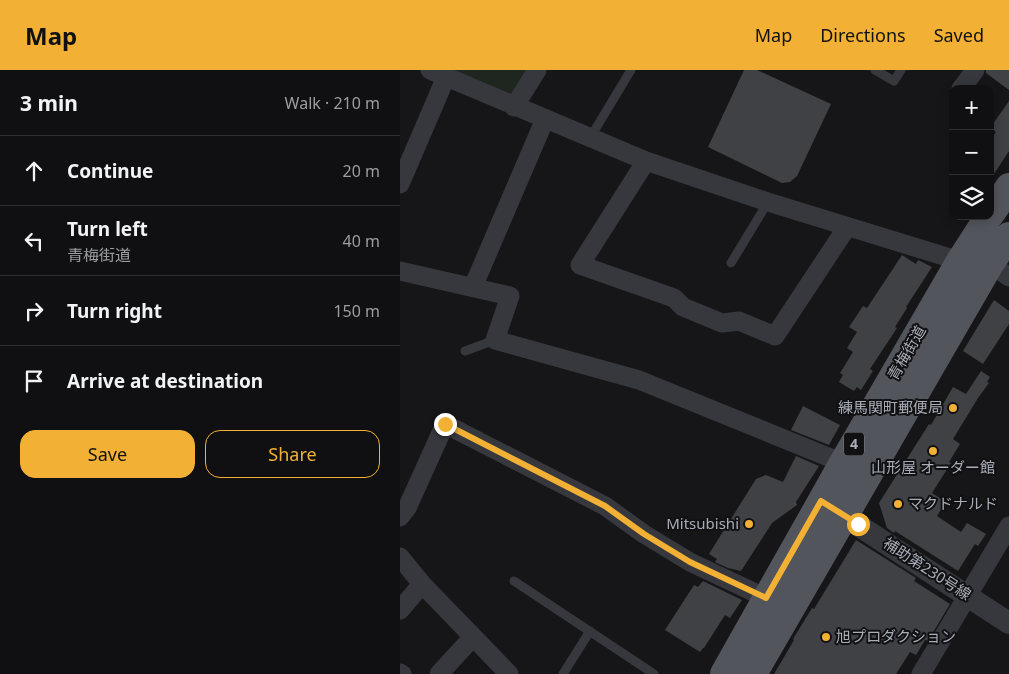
<!DOCTYPE html>
<html lang="en">
<head>
<meta charset="utf-8">
<style>
	body { margin:0; font-family:"Noto Sans","Noto Sans JP",sans-serif; background:#1e1e20; color:#f1f3f6 }
	.controls { position:absolute; right:15px; top:15px; display:grid; overflow:hidden; border-radius:10px; box-shadow:0 2px 12px #0003 }
	.controls button { width:45px; height:45px; display:grid; place-items:center; padding:0; border:0; border-bottom:1px solid #303032; background:#101012; color:#f1f3f6; font:25px sans-serif }
	.stop { position:absolute; width:15px; height:15px; margin:-11px; border:4px solid #f2b134; border-radius:50%; background:#fff }
	.stop.end { background:#f2b134; border-color:#fff; box-shadow:0 1px 5px #0008 }
	.list { margin:0; padding:0; list-style:none }
	h2 { display:flex; justify-content:space-between; align-items:center; height:65px; margin:0; padding:0 20px; font-size:21px }
	h2 small { font-size:16px; font-weight:400; color:#9c9d9f }
	.list li { display:grid; grid-template-columns:32px 1fr auto; gap:15px; align-items:center; box-sizing:border-box; height:70px; padding:0 20px; border-top:1px solid #303032 }
	.list b { display:block; font-size:19px; white-space:nowrap }
	.list p { margin:0; font-size:16px; white-space:nowrap; color:#9c9d9f }
	.list em { font-size:16px; font-style:normal; color:#9c9d9f }
	.actions { display:flex; gap:10px; padding:15px 20px }
	.actions a { flex:1; padding:11px 0; border:1px solid #f2b134; border-radius:15px; text-align:center; font-size:18px; color:#f2b134 }
	.actions .main { background:#f2b134; color:#111 }
	.icon { flex:none; width:28px; height:28px; fill:none; stroke:currentColor; stroke-width:2; stroke-linecap:round; stroke-linejoin:round }
	.map { position:relative; flex:none; width:609px; height:604px; overflow:hidden }
	header { display:flex; align-items:center; gap:30px; box-sizing:border-box; height:70px; padding:0 25px; background:#f2b134; color:#111 }
	header strong { font-size:24px }
	nav { display:flex; gap:28px; margin-inline-start:auto; font-size:18px }
	main { display:flex }
	aside { flex:1; background:#101012 }
	.map>svg:first-child { display:block }
	.green { fill:#1e261f }
	.building { fill:#404145 }
	.lines { fill:none; stroke-linecap:round; stroke-linejoin:round }
	.service { stroke:#37383d; stroke-width:9 }
	.minor { stroke:#37383d; stroke-width:19 }
	.tertiary { stroke:#37383d; stroke-width:22 }
	.primary { stroke:#53555c; stroke-width:28 }
	.route { stroke:#f2b134; stroke-width:6 }
	.poi-dot { fill:#f2b134; stroke:#111113; stroke-width:2 }
	.labels { text-anchor:middle; stroke-width:4; stroke-linejoin:round; paint-order:stroke }
	.shield { fill:#111113; stroke:#7b7e86; stroke-width:1 }
	.shield-label { font-size:14px; font-weight:bold; fill:#a8adb8 }
	.street-label { font-size:15px; fill:#a8adb8; stroke:#111113 }
	.poi-label { font-size:15px; fill:#a8adb8; stroke:#111113; text-anchor:end }
</style>
</head>
<body>
<header>
<strong>Map</strong>
<nav><a>Map</a><a>Directions</a><a>Saved</a></nav>
</header>
<main>
<aside>
<h2>3 min<small>Walk · 210 m</small></h2>
<ul class="list">
<li><svg class="icon" aria-label="ahead" viewBox="0 0 24 24"><path d="M12 20V5M6 11l6-6 6 6"/></svg><div><b>Continue</b></div><em>20 m</em></li>
<li><svg class="icon" aria-label="left" viewBox="0 0 24 24"><path d="M17 20v-9H6M10 6l-5 5 5 5"/></svg><div><b>Turn left</b><p>青梅街道</p></div><em>40 m</em></li>
<li><svg class="icon" aria-label="right" viewBox="0 0 24 24"><path d="M7 20v-9h11M14 6l5 5-5 5"/></svg><div><b>Turn right</b></div><em>150 m</em></li>
<li><svg class="icon" aria-label="arrive" viewBox="0 0 24 24"><path d="M6 21V4h12l-3 4 3 4H6"/></svg><div><b>Arrive at destination</b></div></li>
</ul>
<div class="actions"><a class="main">Save</a><a>Share</a></div>
</aside>
<div class="map">
<svg width="609" height="604" viewBox="0 0 609 604">
	<rect width="100%" height="100%" fill="#161618"/>
	<path class="green" d="M44 0H131L112 29Z"/>
	<path class="building" d="M344 0H357L431 34 397 106 390 112 382 113 308 77Z
		M586 0H609V20L586 3Z
		M609 31V81L590 110V70L596 62 590 58Z
		M502 185 516 194 518 190 532 197 506 237 507 238 495 257 497 258 470 299 473 301 461 320 457 317 454 321 439 312 443 305 440 303 453 282 447 278 457 262 449 257 463 236 467 238Z
		M594 230 609 241V254L583 294 563 281Z
		M581 301 590 307 587 312 589 313 578 328 553 369 560 374 549 392 551 393 532 423 546 432 537 446 561 462 567 453 586 464 578 476 575 474 558 501 495 461 494 463 487 458 479 433 529 354 531 355 553 317 566 324Z
		M403 336 440 355 429 375 391 360Z
		M396 386 419 396 396 432 397 435 372 453 341 501 328 498 315 492 317 489 309 484 356 409 366 405 383 412Z
		M456 470 516 508 514 511 550 534 528 571 525 570 516 585 510 582 496 604H374L394 570 393 569 412 538 414 539Z
		M303 511 342 530 330 548 325 545 304 578H303L300 582 265 560 294 515 298 517Z"/>
	<g class="lines">
		<path class="service" d="M475 0 494 11 501 0
			M190 68 231 0
			M331 193 368 132
			M65 281 95 270
			M114 511 254 604
			M163 604 190 561"/>
		<path class="minor" d="M30 0 246 91 368 132 560 191
			M561 19 575 0
			M114 37 137 0
			M246 91 180 195 274 228 283 237 322 253 339 251 375 266 447 157
			M0 114 46 7
			M590 194 609 207
			M0 201 110 226 95 270 239 310 443 393
			M73 217 145 49
			M0 447 7 438 45 354 205 436 244 464 290 492 366 528
			M0 487 22 514 109 604
			M0 540 22 514
			M0 603 2 604
			M39 604 73 567
			M521 604 609 456"/>
		<path class="tertiary" d="M430 437 609 553"/>
		<path class="primary" d="M590 145 609 117
			M324 604 443 393 560 191 589 146
			M353 604 590 194 609 166"/>
	</g>
	<g class="lines">
		<path class="route" d="M45 354 205 436 244 464 290 492 366 528 421 431 458 454"/>
	</g>
	<g class="poi-dot">
		<circle cx="553" cy="338" r="5"/>
		<circle cx="533" cy="381" r="5"/>
		<circle cx="498" cy="434" r="5"/>
		<circle cx="349" cy="454" r="5"/>
		<circle cx="426" cy="567" r="5"/>
	</g>
	<g class="labels">
		<rect class="shield" x="444" y="362.5" width="20" height="23" rx="4"/>
		<g class="shield-label">
			<text x="454" y="379">4</text>
		</g>
		<g class="street-label">
			<text transform="translate(507 283) rotate(-60)" y="5">青梅街道</text>
			<text transform="translate(527 499) rotate(33)" y="5">補助第230号線</text>
		</g>
		<g class="poi-label">
			<text x="543" y="343">練馬関町郵便局</text>
			<text x="533" y="403" text-anchor="middle">山形屋 オーダー館</text>
			<text x="508" y="439" text-anchor="start">マクドナルド</text>
			<text x="339" y="459">Mitsubishi</text>
			<text x="436" y="572" text-anchor="start">旭プロダクション</text>
		</g>
	</g>
</svg>
<div class="controls">
<button>+</button>
<button>−</button>
<button><svg class="icon" aria-label="layers" viewBox="0 0 24 24"><path d="M12 4l9 5-9 5-9-5zM3 14l9 5 9-5"/></svg></button>
</div>
<div class="stop" style="left:458px;top:454px"></div>
<div class="stop end" style="left:45px;top:354px"></div>
</div>
</main>
</body>
</html>
